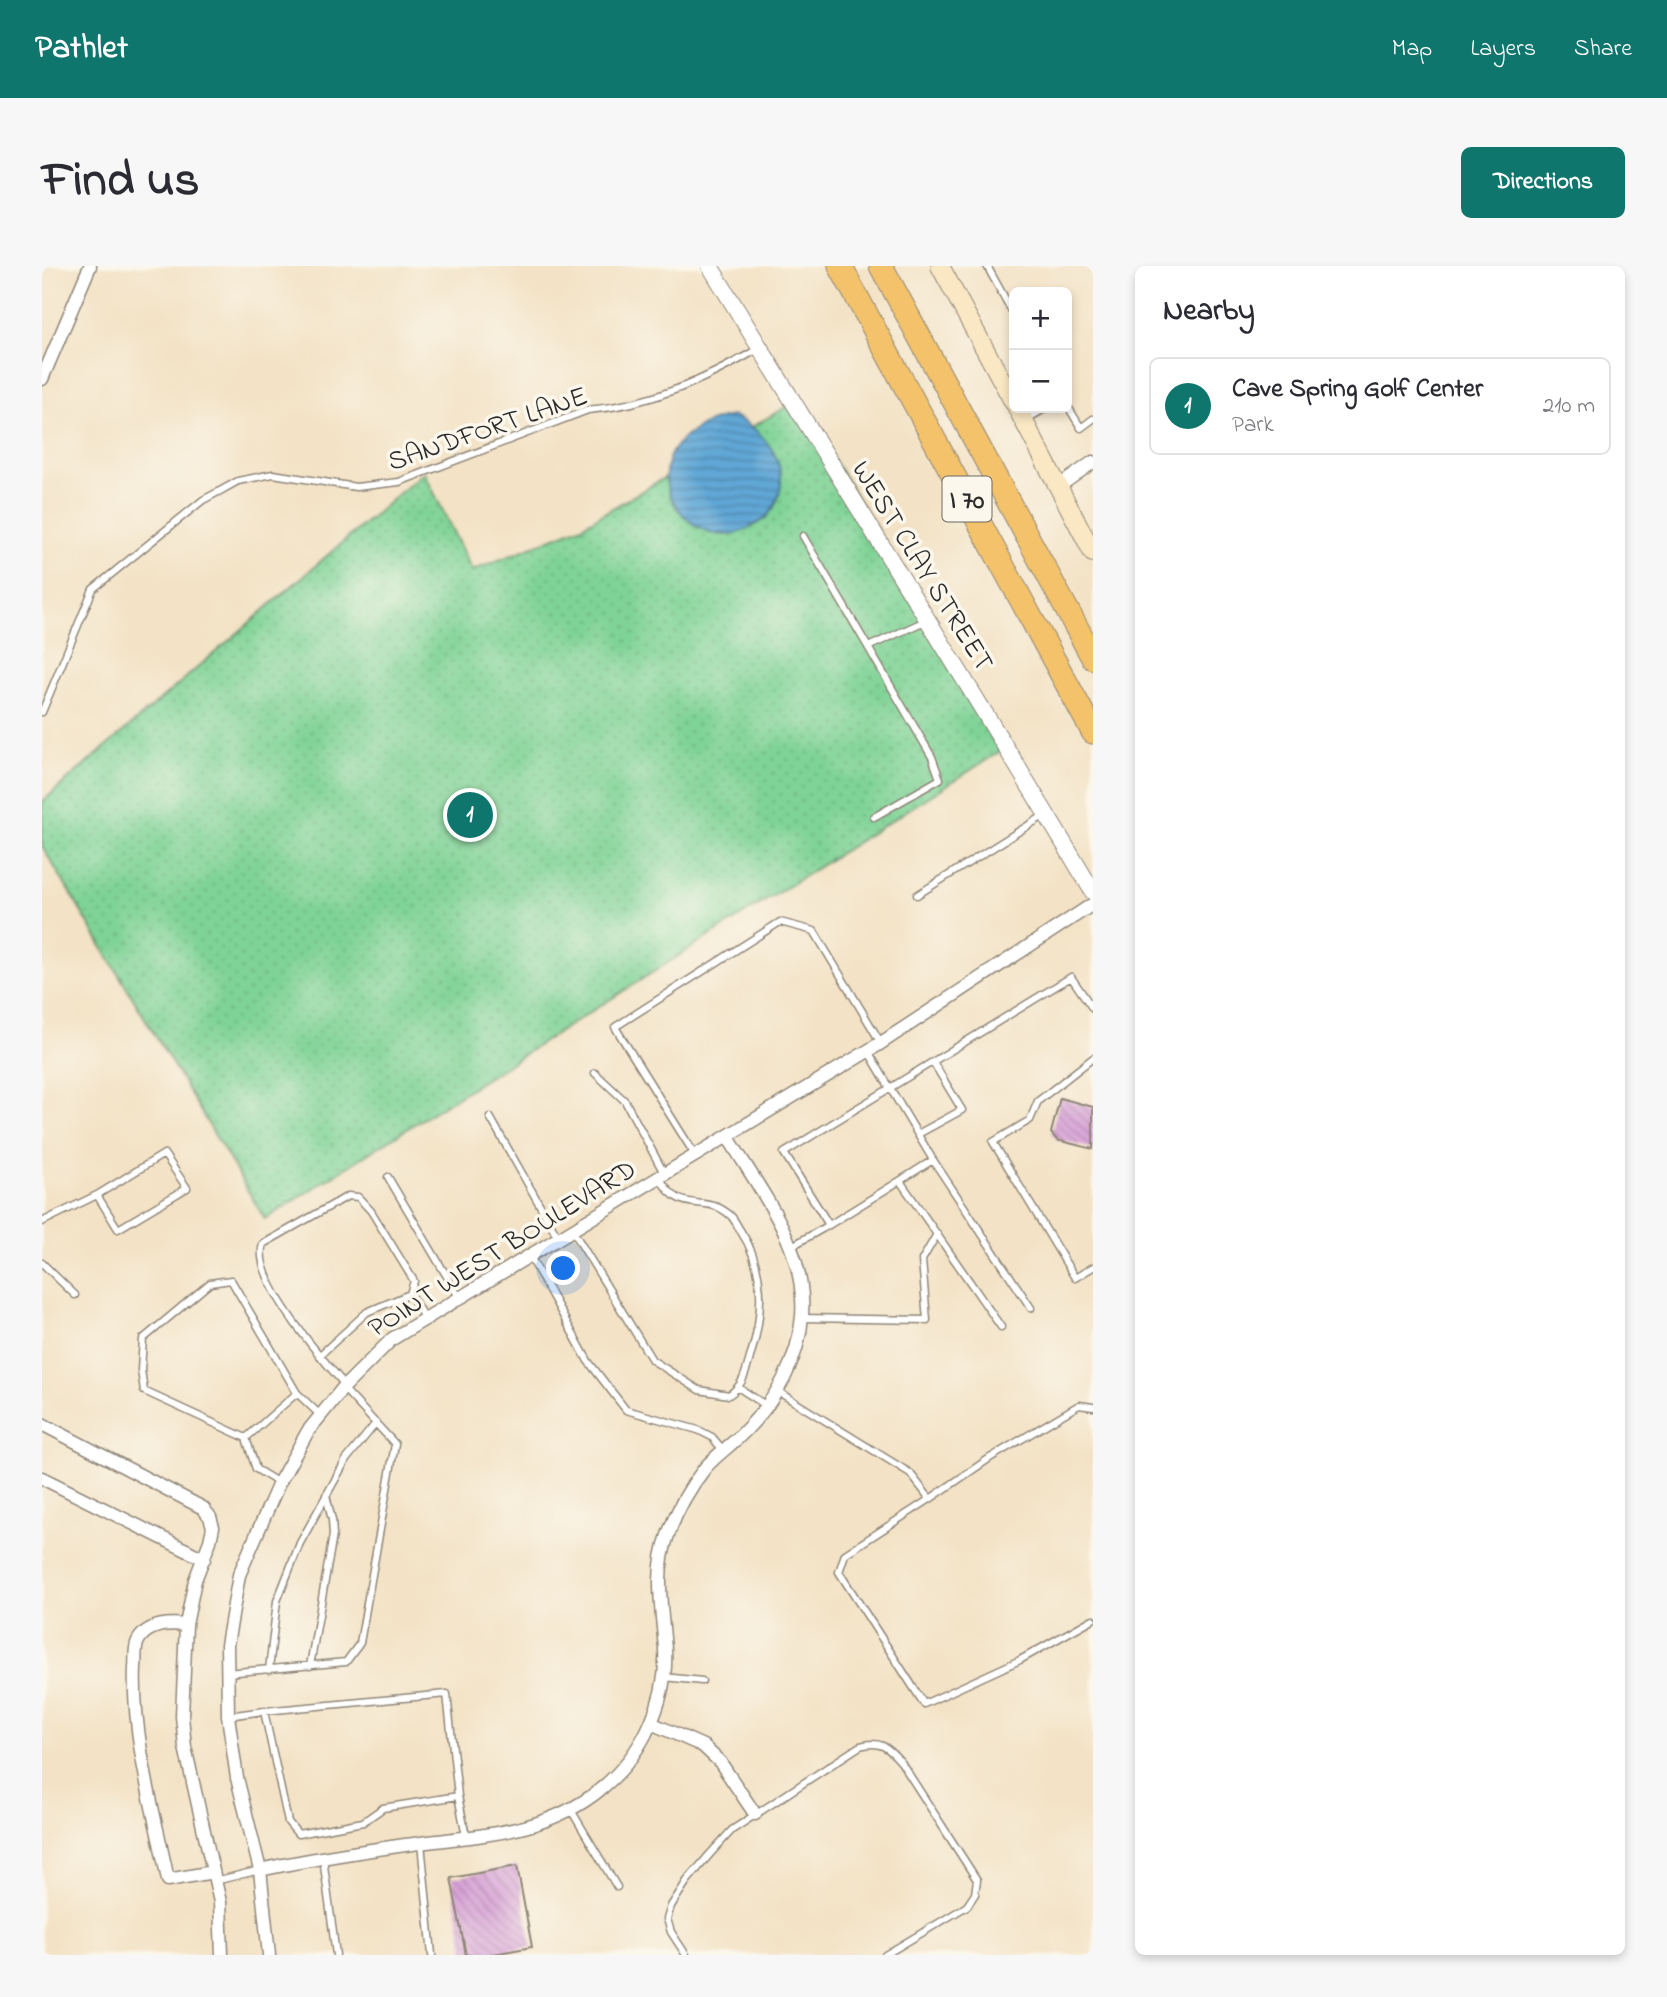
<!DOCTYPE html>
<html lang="en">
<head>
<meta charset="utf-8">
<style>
	body { margin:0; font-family:"Indie Flower",sans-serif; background:#f7f7f7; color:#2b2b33 }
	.controls { position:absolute; right:21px; top:21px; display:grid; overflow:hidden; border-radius:10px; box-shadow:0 4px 10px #0003 }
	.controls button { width:63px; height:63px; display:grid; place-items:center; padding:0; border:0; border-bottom:2px solid #e1e1e2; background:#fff; color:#2b2b33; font:35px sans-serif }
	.you { position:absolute; left:522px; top:1003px; width:24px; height:24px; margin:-18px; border:5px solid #fff; border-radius:50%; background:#1a73e8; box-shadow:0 0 0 10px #1a73e833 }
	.badge { display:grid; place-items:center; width:46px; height:46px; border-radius:50%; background:#0f766e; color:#fff; font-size:23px; font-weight:700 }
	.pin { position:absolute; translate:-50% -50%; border:4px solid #fff; box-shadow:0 2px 7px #0006 }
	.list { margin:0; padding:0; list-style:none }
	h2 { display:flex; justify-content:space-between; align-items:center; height:91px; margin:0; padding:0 28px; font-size:30px }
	h2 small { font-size:23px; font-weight:400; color:#7c7c81 }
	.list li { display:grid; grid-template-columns:46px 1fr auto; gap:21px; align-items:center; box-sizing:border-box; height:98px; margin:0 14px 14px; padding:0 14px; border:2px solid #e1e1e2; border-radius:10px }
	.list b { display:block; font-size:26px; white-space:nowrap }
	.list p { margin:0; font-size:23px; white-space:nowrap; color:#7c7c81 }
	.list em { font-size:23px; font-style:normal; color:#7c7c81 }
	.map { position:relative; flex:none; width:1051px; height:1689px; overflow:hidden; border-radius:10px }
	header { display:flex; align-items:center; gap:42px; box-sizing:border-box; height:98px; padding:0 35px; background:#0f766e; color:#fff }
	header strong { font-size:33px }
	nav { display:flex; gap:38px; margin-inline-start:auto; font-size:24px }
	.intro { display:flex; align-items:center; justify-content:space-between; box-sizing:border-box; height:168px; padding:0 42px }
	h1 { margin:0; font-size:49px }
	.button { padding:18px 32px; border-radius:10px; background:#0f766e; color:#fff; font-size:24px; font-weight:700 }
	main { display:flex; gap:42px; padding:0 42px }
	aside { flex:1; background:#fff; border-radius:10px; box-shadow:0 4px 10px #0003 }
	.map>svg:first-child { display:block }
	.park { fill:url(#park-dots); stroke:#557f60; stroke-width:2 }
	.water { fill:url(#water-rules); stroke:#466980; stroke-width:2 }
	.building { fill:url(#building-back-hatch) }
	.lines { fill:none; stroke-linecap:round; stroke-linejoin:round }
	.service-casing { stroke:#8f8678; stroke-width:9 }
	.minor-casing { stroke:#8f8678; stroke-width:15 }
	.tertiary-casing { stroke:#8f8678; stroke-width:18 }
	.secondary-casing { stroke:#8f8678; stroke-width:20 }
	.motorway-casing { stroke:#8f8678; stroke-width:25 }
	.service { stroke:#fff; stroke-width:6 }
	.minor { stroke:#fff; stroke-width:12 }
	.tertiary { stroke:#fff; stroke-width:16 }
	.secondary { stroke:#fae7c3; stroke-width:18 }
	.motorway { stroke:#f3c26a; stroke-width:23 }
	.labels { text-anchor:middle; stroke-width:7; stroke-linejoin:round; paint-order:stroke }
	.shield { fill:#fbf7ec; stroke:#696865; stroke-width:2 }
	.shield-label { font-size:26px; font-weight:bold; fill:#2b2b2b }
	.street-label { font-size:28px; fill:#2b2b2b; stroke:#fbf7ec }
</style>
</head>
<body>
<header>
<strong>Pathlet</strong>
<nav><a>Map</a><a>Layers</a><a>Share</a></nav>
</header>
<div class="intro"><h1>Find us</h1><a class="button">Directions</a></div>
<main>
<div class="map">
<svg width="1051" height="1689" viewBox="0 0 1051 1689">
	<defs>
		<pattern id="park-dots" width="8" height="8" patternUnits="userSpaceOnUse" patternTransform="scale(1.75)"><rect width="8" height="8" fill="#7fd396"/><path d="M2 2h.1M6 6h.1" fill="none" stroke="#6eb581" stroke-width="1.8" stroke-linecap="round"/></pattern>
		<pattern id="water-rules" width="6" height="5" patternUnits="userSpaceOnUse" patternTransform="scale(1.75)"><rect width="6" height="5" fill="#60a7d6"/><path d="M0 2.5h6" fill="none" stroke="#4f88ae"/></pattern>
		<pattern id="building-back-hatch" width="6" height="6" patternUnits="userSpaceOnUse" patternTransform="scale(1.75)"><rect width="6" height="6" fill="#d397d4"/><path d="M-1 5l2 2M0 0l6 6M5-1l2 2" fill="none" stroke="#ab7bac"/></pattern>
	</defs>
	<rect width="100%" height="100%" fill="#fbf7ec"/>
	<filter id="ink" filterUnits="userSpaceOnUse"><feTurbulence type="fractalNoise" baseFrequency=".0143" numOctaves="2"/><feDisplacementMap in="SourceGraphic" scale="14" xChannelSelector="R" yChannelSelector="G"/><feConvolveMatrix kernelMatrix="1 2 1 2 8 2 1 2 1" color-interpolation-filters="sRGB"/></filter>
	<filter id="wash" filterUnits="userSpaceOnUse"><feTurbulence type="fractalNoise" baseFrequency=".00686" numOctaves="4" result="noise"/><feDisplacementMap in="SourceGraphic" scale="28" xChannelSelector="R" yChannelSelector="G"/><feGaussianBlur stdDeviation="1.57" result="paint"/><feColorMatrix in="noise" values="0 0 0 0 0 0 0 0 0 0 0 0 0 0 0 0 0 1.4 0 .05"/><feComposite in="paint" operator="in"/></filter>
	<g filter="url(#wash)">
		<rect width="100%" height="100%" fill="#f3e2c5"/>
		<path class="park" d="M756 134 965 481 223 953 0 580V536L382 206 430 305 538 261Z"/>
		<path class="water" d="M691 150C728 166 756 211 727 248 722 256 713 258 705 263 657 290 587 212 647 168 660 158 674 152 691 150Z"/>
		<g id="blocks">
			<path class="building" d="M1018 832 1051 841V883L1015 874 1009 867Z
				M475 1600 490 1681 446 1689H424L409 1612Z"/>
		</g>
	</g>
	<g filter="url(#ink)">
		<use href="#blocks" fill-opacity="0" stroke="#8f8678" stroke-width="2"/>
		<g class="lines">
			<defs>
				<path id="service" d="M945 0 972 49
					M1025 139 1039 162 1051 153
					M985 153 1004 142
					M761 270 826 381 883 355
					M826 381 890 491 898 513 832 551
					M0 446 51 323 161 234 178 225 196 215 231 208 314 221 357 216 546 144C608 139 663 114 716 83
					M875 629 1003 549
					M1051 792 996 835 988 854 951 876 1033 1012 1051 1001
					M553 807 583 835 622 907
					M448 851 517 973
					M876 868 920 844 891 796
					M653 889 573 761 738 656 772 665 839 777
					M891 894 989 1042
					M346 911 417 1031
					M858 915 959 1061
					M0 956 55 929 122 888 145 922 76 963 55 929
					M787 959 891 894 826 785
					M531 965 610 1094 657 1124 687 1129C702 1119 704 1105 709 1088 722 1046 723 1001 698 964 695 959 692 953 689 950 662 925 641 953 617 911
					M750 980 787 959 742 887 1029 711 1051 743
					M488 990 546 1095 584 1144 656 1164 670 1171 681 1184
					M0 997 33 1029
					M760 1052 885 1054 880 994 895 968
					M277 1090 325 1046 368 1028
					M303 1119C280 1093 209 1012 221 978L306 930 316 931 329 945 372 1015 368 1028 382 1052
					M697 1122 725 1140
					M735 1125 868 1207 888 1233 803 1288 797 1306 882 1438 978 1394 1051 1353
					M204 1172 255 1127
					M237 1217 214 1203 204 1172 102 1125 99 1104 101 1073 168 1017 189 1014 255 1127 278 1149
					M888 1233 948 1192 1037 1139 1051 1141
					M268 1400 291 1269 290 1254 284 1229
					M227 1404 235 1335 258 1277 304 1194 334 1157
					M185 1407 304 1396 318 1377 353 1178 301 1122
					M622 1411 660 1415
					M186 1450 222 1445
					M416 1530 341 1542 321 1556 256 1568 246 1556 222 1445 405 1428 416 1530 424 1570
					M529 1544 575 1621
					M379 1577 390 1689
					M281 1592 294 1689
					M173 1615 218 1604
					M644 1689 629 1666 625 1653 629 1640 645 1615 668 1588 690 1564 818 1480C838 1474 846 1481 859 1496L935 1614 933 1628 925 1640 843 1689"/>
				<path id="minor" d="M0 113 48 0
					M1016 221 1051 196
					M0 1158 161 1242 168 1251 171 1261 168 1275 153 1314 144 1359 140 1450 143 1481 178 1636 180 1689
					M0 1212 162 1293
					M144 1359C127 1357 105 1358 96 1375 92 1382 94 1394 93 1401 90 1473 112 1544 126 1614L171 1606
					M609 1457 661 1480 678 1496 713 1548
					M218 1604C266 1593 314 1586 363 1579 433 1569 503 1570 560 1522 600 1489 626 1435 623 1383 620 1344 612 1307 626 1269 634 1246 648 1221 663 1202 675 1188 691 1178 703 1165 734 1134 757 1094 760 1050 765 982 719 926 686 871
					M227 1689 218 1604 195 1512 186 1450 185 1379 197 1309 237 1217 266 1165 301 1122 350 1073 839 777 1051 638"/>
				<path id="tertiary" d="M668 0C795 209 926 416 1051 626"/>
				<path id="secondary" d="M898 0 972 137
					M975 142 1051 287"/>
				<path id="motorway" d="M798 0 1051 466
					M839 0 1051 392"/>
			</defs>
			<use href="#service" class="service-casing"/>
			<use href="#minor" class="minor-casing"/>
			<use href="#tertiary" class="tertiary-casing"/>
			<use href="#secondary" class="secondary-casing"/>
			<use href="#motorway" class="motorway-casing"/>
			<use href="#service" class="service"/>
			<use href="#minor" class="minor"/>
			<use href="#tertiary" class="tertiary"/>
			<use href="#secondary" class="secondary"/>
			<use href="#motorway" class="motorway"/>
		</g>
	</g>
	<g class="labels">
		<rect class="shield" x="900.5" y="210.5" width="49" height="45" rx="5"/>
		<g class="shield-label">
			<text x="925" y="242">I 70</text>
		</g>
		<g class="street-label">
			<text transform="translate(445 161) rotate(-19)" y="10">SANDFORT LANE</text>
			<text transform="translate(882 299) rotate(58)" y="10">WEST CLAY STREET</text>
			<text transform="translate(459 981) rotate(-32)" y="10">POINT WEST BOULEVARD</text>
		</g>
	</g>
</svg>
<div class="controls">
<button>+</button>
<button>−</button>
</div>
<div class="you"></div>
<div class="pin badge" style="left:428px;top:549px">1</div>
</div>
<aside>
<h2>Nearby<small></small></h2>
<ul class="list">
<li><span class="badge">1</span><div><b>Cave Spring Golf Center</b><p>Park</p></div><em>210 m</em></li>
</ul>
</aside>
</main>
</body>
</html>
